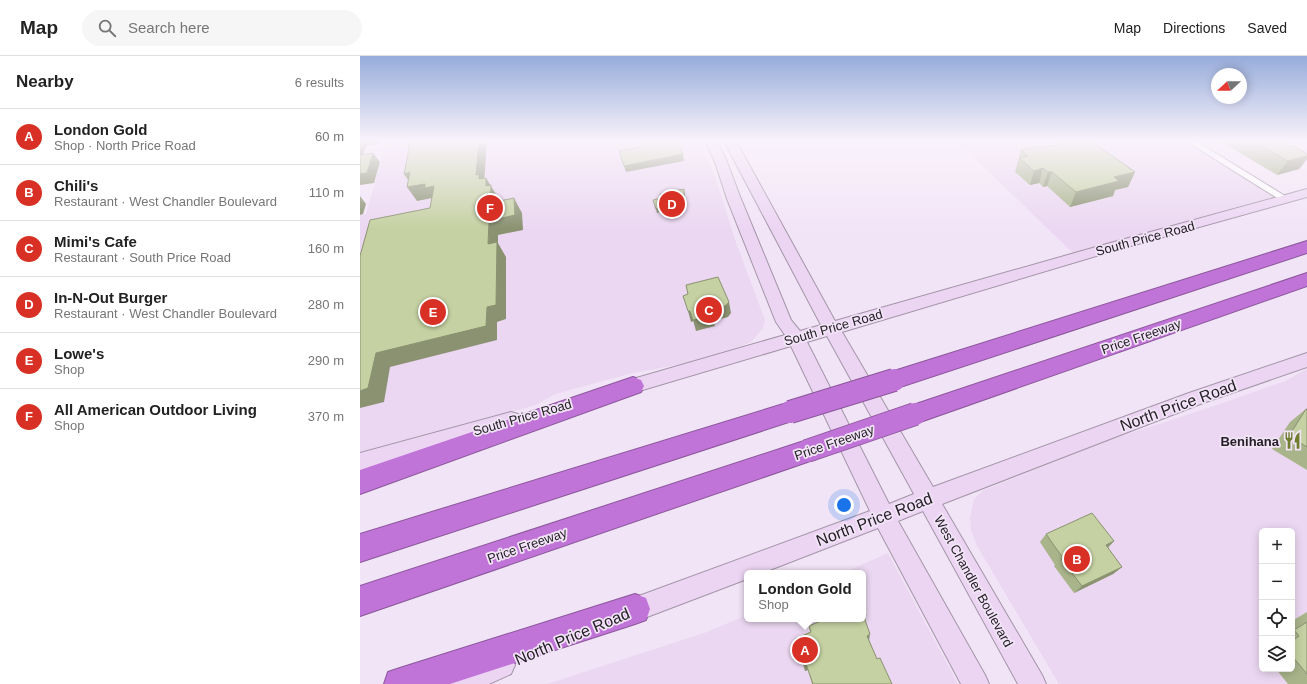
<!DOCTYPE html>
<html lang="en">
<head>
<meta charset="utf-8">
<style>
	body { margin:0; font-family:Helvetica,sans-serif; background:#f6f6f6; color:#222 }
	.controls { position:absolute; right:12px; bottom:12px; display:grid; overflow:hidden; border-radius:6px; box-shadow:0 2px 10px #0003 }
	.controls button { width:36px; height:36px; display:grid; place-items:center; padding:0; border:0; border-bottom:1px solid #e0e0e0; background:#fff; color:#222; font:20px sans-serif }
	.compass { position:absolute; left:851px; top:12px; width:36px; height:36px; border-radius:50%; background:#fff; box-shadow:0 2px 10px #0003; rotate:249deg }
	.you { position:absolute; left:484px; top:449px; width:14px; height:14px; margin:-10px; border:3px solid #fff; border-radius:50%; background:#1a73e8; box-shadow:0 0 0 6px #1a73e833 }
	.badge { display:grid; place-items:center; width:26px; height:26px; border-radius:50%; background:#d93025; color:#fff; font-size:13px; font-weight:700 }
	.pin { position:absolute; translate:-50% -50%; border:2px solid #fff; box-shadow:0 1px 4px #0006 }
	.popup { position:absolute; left:384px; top:514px; width:122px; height:52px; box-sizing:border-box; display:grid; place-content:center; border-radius:6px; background:#fff; filter:drop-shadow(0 1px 3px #0005); font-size:13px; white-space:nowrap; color:#767676 }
	.popup b { font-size:15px; color:#222 }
	.popup::after { content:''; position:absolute; left:50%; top:100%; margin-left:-8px; border:8px solid transparent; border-top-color:#fff }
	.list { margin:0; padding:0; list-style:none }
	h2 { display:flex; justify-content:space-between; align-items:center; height:52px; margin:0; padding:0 16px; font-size:17px }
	h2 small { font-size:13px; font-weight:400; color:#767676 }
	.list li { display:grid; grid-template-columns:26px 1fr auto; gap:12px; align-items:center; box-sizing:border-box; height:56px; padding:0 16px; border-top:1px solid #e0e0e0 }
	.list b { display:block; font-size:15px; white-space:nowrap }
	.list p { margin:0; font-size:13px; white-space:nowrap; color:#767676 }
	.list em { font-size:13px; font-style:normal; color:#767676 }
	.icon { flex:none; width:22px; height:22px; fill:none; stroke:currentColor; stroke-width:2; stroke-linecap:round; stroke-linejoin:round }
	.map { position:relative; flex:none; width:947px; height:628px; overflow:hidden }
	header { display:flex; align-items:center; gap:24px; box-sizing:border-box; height:56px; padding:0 20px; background:#fff; border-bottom:1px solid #e0e0e0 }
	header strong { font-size:19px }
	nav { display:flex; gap:22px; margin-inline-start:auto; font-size:14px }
	.search { width:280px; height:36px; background:#f6f6f6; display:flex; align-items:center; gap:10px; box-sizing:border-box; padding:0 14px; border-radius:22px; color:#767676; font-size:15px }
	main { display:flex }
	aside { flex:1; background:#fff }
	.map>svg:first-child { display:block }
	.built { fill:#ebd7f1; fill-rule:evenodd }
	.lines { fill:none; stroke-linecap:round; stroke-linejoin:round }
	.minor-casing { stroke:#a395a7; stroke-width:2 }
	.secondary-casing { stroke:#a395a7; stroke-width:2 }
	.motorway-casing { stroke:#8a579a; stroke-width:2 }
	.minor { fill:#fff; fill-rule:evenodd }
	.secondary { fill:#ecd5f3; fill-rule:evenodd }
	.motorway { fill:#c174d8; fill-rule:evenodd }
	.motorway-bridge-casing { stroke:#8a579a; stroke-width:24; stroke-linecap:butt }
	.motorway-bridge { stroke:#c174d8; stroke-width:22 }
	.wall { fill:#a9b48b }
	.shaded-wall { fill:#8a9271 }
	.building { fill:#c5d1a2; stroke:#8a9271 }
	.labels { text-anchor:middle; stroke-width:3.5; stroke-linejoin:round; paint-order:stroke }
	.street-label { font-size:13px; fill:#252027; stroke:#f2e4f7 }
	.poi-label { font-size:13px; font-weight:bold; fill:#252027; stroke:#f2e4f7; text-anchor:end }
	.near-street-label { font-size:16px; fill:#252027; stroke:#f2e4f7 }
</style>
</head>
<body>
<header>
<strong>Map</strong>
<div class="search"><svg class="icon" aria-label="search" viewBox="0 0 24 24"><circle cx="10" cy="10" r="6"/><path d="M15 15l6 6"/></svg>Search here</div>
<nav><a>Map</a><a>Directions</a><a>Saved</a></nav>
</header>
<main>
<aside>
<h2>Nearby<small>6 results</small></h2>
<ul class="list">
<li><span class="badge">A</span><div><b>London Gold</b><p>Shop · North Price Road</p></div><em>60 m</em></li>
<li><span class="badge">B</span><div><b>Chili's</b><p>Restaurant · West Chandler Boulevard</p></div><em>110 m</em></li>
<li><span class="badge">C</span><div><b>Mimi's Cafe</b><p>Restaurant · South Price Road</p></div><em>160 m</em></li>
<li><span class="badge">D</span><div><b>In-N-Out Burger</b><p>Restaurant · West Chandler Boulevard</p></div><em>280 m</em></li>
<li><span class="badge">E</span><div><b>Lowe's</b><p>Shop</p></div><em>290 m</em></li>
<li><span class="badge">F</span><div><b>All American Outdoor Living</b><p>Shop</p></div><em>370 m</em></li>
</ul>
</aside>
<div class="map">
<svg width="947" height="628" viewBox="0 0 947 628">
	<rect width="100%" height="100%" fill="#f2e4f7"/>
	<path class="built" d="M27 85H340L355 120 374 181 405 264 403 272 391 286 374 293 326 307 269 318 195 338 176 349 0 399V159L6 158Z
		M597 85H830L925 143 717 201Z
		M947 313V628H699L617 490 611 474 610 462 614 443 624 434 749 384 848 352 925 325ZM902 475H932V613H902Z
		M528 497 598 628H187L347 576 387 559V563H503V517H483Z"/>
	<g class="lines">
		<defs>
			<path id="minor" d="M826 85H836L930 143 928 145H922Z"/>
			<path id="secondary" d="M345 85H357L367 106 381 143 431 264 440 275 461 269 364 85H376L475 265 743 189 947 133V141L753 195 482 276 573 431 829 337 947 297V311L843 347 582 448 682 619 686 628H658L563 455 538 465 625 619 629 628H601L518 472 402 517H387V523L266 569 257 566 254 557 257 548 510 455 431 290 259 341 252 339 250 334 252 329 259 327 425 279 416 266 367 143 355 106ZM467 280 554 438 529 448 447 286Z
				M151 356 158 358 161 364 158 370 0 415V397Z
				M142 596 151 600 155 609 151 618 129 628H84L88 619Z"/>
			<path id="motorway" d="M947 185V197L534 333 526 330 523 324 526 318 534 315Z
				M947 217V230L563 365 555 368 547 365 543 358 547 351Z
				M273 321 281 324 284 330 281 336 0 438V414Z
				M430 346 438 349 442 356 438 363 0 506V478Z
				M447 384 456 387 459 395 456 403 0 560V530Z
				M275 538 286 542 290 553 286 564 275 568 90 628H24L28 616 40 612Z"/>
		</defs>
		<use href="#minor" class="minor-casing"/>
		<use href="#secondary" class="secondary-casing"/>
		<use href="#motorway" class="motorway-casing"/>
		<use href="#minor" class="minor"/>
		<use href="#secondary" class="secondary"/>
		<use href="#motorway" class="motorway"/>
		<defs>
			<path id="motorway-bridge" d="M430 356 534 324
				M447 395 555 358"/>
		</defs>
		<use href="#motorway-bridge" class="motorway-bridge-casing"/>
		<use href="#motorway-bridge" class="motorway-bridge"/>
	</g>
	<path class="wall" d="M860 85H919L931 91 947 98V103L939 113 917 119Z
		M681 92 775 116 768 131 755 134 753 140 710 151 687 130 683 131 679 127 670 129 655 116 661 94Z
		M946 353H947V414L912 393 930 366Z
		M686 478 754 485 748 492 762 511 753 518 714 537 694 510 695 509 680 486Z
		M947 556V628H928L916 613H932V570L934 569 932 567V565Z
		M505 565 509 584 517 603 532 628H452L448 614 445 615 435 583 450 576 449 570Z"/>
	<path class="shaded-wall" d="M0 85H19L18 88 6 90 0 109Z
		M119 85H127L124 127 126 122 139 143V161L130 147 116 119Z
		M50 88 56 103 47 89Z
		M13 97 20 106 14 127 0 129V118Z
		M323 98 324 105 266 116 264 110Z
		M947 100V103L939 113 917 119 928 105Z
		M683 112 679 127 670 129 674 115Z
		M50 116 65 128 74 130 72 142 57 145 47 131 52 130 44 118Z
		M688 116H692L687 130 683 131Z
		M775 116 768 131 755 134 753 140 710 151 716 136 754 121Z
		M324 133 326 150 297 157 296 153Z
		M0 140 6 148 3 158 0 159Z
		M154 142 162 157 163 174 138 179V187L146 201V263L137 266V284L30 311 24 346 0 352V335L16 297 128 188 129 165Z
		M369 246 371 257 368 261 353 265 355 270 336 275 333 264 350 254Z
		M328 255H330L334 265 331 266Z
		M754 485 746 493V489Z
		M762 511 753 518 714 537 722 530Z
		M510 578 509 585 507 580Z
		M446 608 448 614 445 615 444 609Z"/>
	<path class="building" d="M48 85H119L116 119 119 118V123L126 122V130L131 129 130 147 154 142 155 159 129 165 128 188 137 186 136 249 127 251 126 270 16 297 8 332 0 335V200L10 164 70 152 74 130 65 132V128L47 131 50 116 44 118 50 88 47 89Z
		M280 85H317L323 98 264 110 259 95 282 91Z
		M714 85H731L775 116 754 121 759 125 716 136 692 116H688L683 112 674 115 659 102 668 100 661 94 679 90 681 92Z
		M892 85H919L931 91 934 90 947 98V100L928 105Z
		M13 97 7 117 0 118V99Z
		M324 133 325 147 296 153 293 144 301 142 300 138Z
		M358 221 369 246 365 250 350 254 352 259 333 264 330 255H328L323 240 328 238 326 229Z
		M946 353H947V391L929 380Z
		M732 457 754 485 746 489 762 511 722 530 701 503 703 502 686 478Z
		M503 557 506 558 505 564 510 578 507 580 517 603 520 602 532 628H453L446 608 444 609 435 583 451 576 449 570 465 563H503Z
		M947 566V618L932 600V585L939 580 934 574Z"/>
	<linearGradient id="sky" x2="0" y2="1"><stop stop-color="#97acdb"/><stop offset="0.49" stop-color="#f9f3fb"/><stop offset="1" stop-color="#f9f3fb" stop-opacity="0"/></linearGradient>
	<rect width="947" height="173" fill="url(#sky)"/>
	<defs>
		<symbol id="restaurant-bare" viewBox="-9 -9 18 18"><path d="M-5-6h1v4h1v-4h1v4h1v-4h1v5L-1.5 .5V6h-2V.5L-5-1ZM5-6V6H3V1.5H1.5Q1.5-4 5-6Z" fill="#6e7e2c" stroke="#f2e4f7" stroke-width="2.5" paint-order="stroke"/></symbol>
	</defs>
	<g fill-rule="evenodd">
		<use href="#restaurant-bare" x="920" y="372" width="25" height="25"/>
	</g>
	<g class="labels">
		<g class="street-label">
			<text transform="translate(785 182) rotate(-15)" y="5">South Price Road</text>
			<text transform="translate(473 271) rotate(-16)" y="5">South Price Road</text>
			<text transform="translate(781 280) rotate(-19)" y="5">Price Freeway</text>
			<text transform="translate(162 361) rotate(-16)" y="5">South Price Road</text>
			<text transform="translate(474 386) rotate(-19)" y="5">Price Freeway</text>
			<text transform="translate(167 489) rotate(-19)" y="5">Price Freeway</text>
			<text transform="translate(614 525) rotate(61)" y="5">West Chandler Boulevard</text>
		</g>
		<g class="poi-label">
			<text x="919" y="390">Benihana</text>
		</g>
		<g class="near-street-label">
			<text transform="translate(818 349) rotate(-20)" y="6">North Price Road</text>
			<text transform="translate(514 463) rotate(-21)" y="6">North Price Road</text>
			<text transform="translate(212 580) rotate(-23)" y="6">North Price Road</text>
		</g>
	</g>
</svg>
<div class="controls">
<button>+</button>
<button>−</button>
<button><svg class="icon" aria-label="locate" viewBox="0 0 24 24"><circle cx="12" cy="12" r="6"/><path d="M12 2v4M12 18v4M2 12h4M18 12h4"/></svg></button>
<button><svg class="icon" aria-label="layers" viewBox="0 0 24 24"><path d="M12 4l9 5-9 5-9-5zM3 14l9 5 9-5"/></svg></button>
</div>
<svg class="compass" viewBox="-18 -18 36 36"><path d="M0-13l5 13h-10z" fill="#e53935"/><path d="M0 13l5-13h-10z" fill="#767676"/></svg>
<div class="you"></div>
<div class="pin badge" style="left:445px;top:594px">A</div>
<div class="popup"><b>London Gold</b>Shop</div>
<div class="pin badge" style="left:717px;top:503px">B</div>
<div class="pin badge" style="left:349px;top:254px">C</div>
<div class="pin badge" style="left:312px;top:148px">D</div>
<div class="pin badge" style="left:73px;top:256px">E</div>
<div class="pin badge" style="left:130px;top:152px">F</div>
</div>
</main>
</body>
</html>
